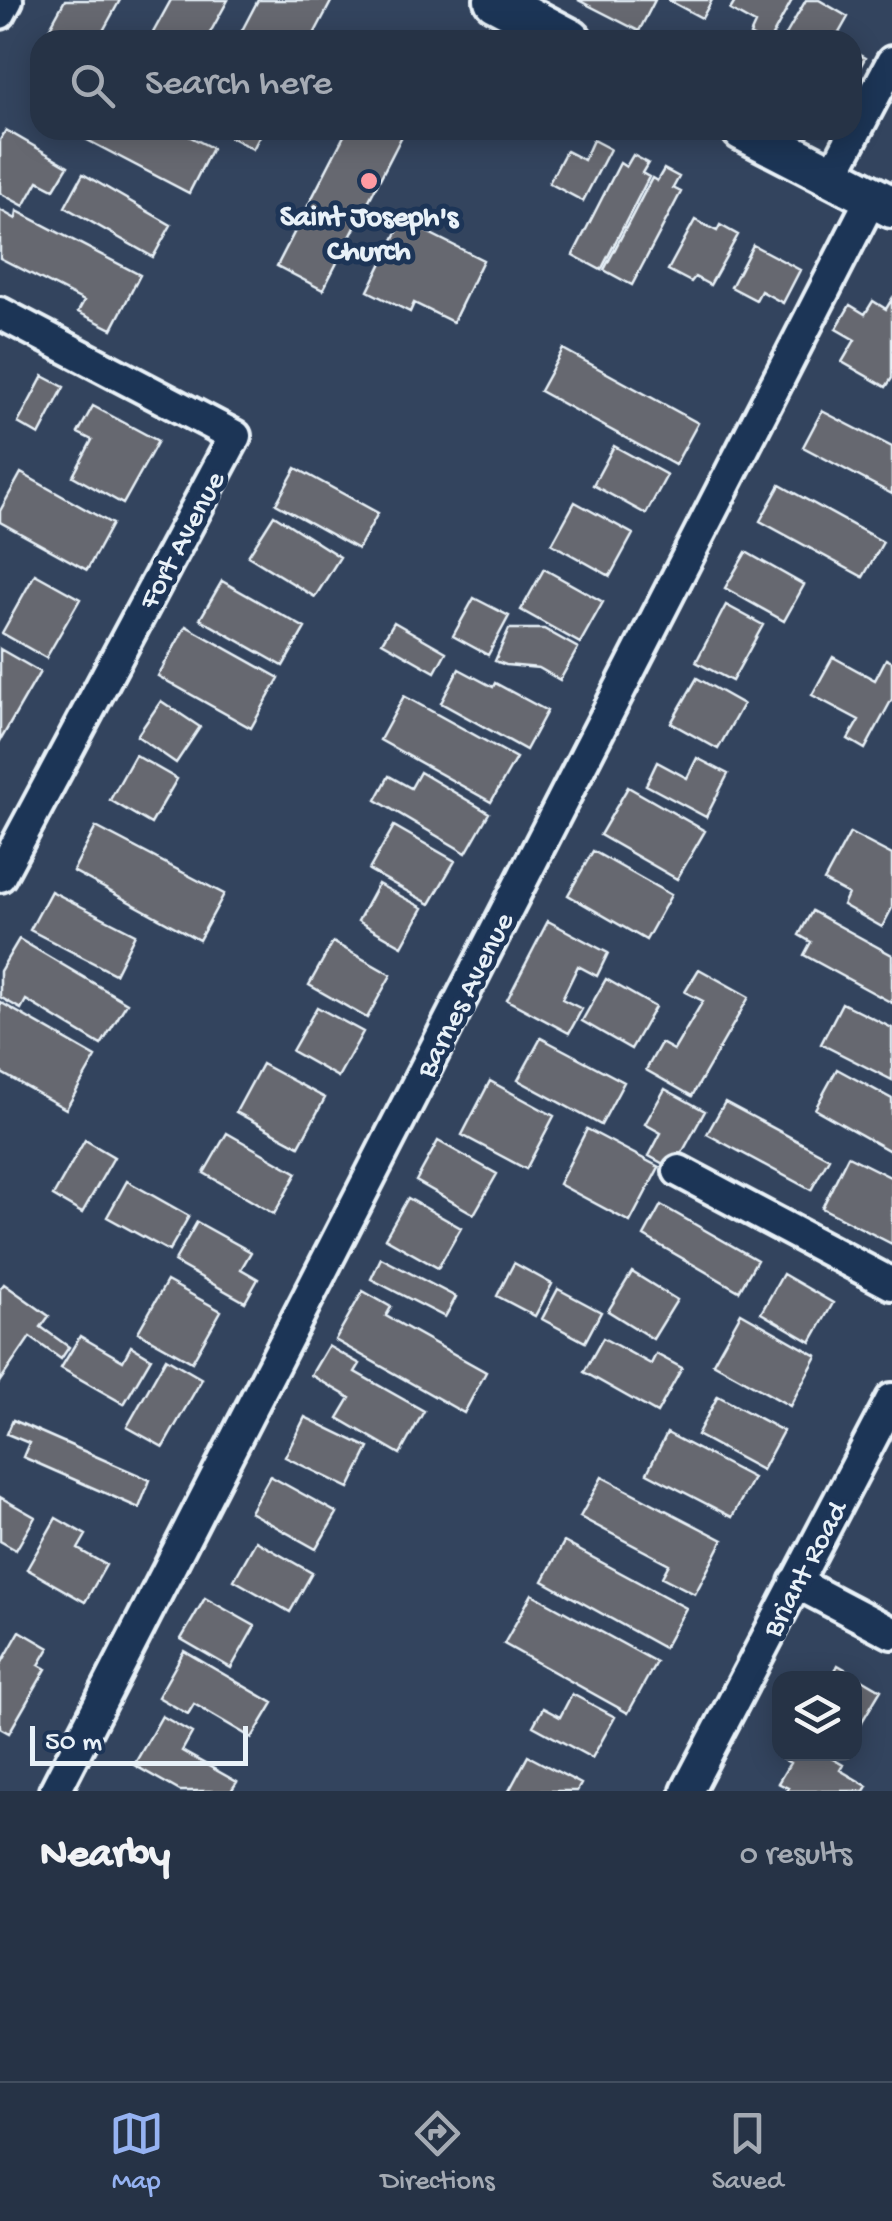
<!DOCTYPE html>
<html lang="en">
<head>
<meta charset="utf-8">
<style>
	body { margin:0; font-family:"Gochi Hand",sans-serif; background:#323f51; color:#f1f3f6 }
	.controls { position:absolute; right:30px; bottom:30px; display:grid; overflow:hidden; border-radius:20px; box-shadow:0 5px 25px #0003 }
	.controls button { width:90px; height:90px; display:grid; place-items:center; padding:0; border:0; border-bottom:2px solid #424e5f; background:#263346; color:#f1f3f6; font:50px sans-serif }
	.scale { position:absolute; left:30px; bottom:25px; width:218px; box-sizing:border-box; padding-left:10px; border:5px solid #e8f1f8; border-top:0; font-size:28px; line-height:35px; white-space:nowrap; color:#e8f1f8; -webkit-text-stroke:8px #1d3557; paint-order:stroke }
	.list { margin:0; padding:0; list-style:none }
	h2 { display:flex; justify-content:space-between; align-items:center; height:130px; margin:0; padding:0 40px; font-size:42px }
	h2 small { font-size:32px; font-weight:400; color:#a4aab3 }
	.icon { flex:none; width:55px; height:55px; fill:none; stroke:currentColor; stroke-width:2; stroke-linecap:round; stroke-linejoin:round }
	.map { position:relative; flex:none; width:892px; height:1791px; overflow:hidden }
	.search { position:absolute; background:#263346; box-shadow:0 5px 25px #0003; left:30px; right:30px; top:30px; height:110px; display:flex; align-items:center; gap:25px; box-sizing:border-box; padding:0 35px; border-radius:30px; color:#a4aab3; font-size:38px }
	.sheet { height:290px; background:#263346 }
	nav { display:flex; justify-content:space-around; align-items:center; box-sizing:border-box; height:140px; border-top:2px solid #424e5f; background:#263346; font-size:28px; color:#a4aab3 }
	nav a { display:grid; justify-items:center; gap:5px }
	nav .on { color:#95b2f1 }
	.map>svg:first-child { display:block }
	.building { fill:#666870; stroke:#e8f1f8; stroke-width:2.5 }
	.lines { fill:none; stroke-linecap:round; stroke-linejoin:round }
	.street-casing { stroke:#e8f1f8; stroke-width:38 }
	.secondary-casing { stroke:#e8f1f8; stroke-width:48 }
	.street { stroke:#1d3557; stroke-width:30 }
	.secondary { stroke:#1d3557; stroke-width:40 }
	.poi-dot { fill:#ff9aa2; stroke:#1d3557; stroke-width:4 }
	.labels { text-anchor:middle; stroke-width:10; stroke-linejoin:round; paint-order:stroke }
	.poi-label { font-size:30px; font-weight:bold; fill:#e8f1f8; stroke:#1d3557 }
	.street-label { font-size:30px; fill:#e8f1f8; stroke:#1d3557 }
</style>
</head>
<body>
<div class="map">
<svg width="892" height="1791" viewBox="0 0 892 1791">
	<rect width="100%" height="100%" fill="#33445e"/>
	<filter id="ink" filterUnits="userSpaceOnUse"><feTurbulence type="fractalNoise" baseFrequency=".01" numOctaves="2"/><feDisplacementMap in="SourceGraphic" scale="20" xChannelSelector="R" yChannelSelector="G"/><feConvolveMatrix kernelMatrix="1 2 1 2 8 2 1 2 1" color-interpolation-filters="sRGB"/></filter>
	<g filter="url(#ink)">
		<path class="building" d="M65 0H120L98 40H47L44 38Z
			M171 0H228L206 40H149Z
			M258 0H332L311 40H237Z
			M578 0H655L639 31Z
			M668 0H712L702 18Z
			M736 0H792L770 40H758L750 35 755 24 730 10Z
			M806 0H819L848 17 835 40H783Z
			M852 51 865 58 852 82Z
			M6 130 68 166 54 189 38 181 24 206 0 193V140Z
			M68 130H177L212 148 189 193Z
			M217 130H263L253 149Z
			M347 130H405L323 290 277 266Z
			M593 140 610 149 583 201 549 183 566 151 584 160Z
			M633 155 648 163 642 173 649 177 601 270 573 255 620 163 626 167Z
			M664 169 679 177 673 188 681 192 632 285 604 270 652 178 657 181Z
			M83 174 171 225 153 257 65 207Z
			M0 210 16 219 17 211 140 275 112 329 78 312 84 301 0 258Z
			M403 220 483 260 453 322 414 303 410 312 368 291Z
			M695 220 717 231 720 225 738 235 710 285 695 277 691 282 668 270Z
			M753 245 800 270 783 303 761 291 756 300 731 287Z
			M892 299V378L886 387 842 362 855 340 836 329 850 305 865 314 873 301 886 309Z
			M563 349 698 423 675 465 540 391Z
			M43 376 64 387 39 435 18 423Z
			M93 406 158 441 123 504 73 476 92 440 78 433Z
			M822 411 892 447V494L803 447Z
			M614 446 667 475 646 514 593 485Z
			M296 468 378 513 358 549 276 504Z
			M21 473 112 524 87 570 0 522V511Z
			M780 485 883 542 863 577 760 521Z
			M575 502 633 534 610 576 552 544Z
			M274 515 340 557 315 597 248 556Z
			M746 552 804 585 784 621 725 588Z
			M544 569 603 602 580 643 521 610Z
			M35 574 80 599 46 658 2 633Z
			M222 581 305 628 283 666 200 619Z
			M474 598 509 616 488 655 453 636Z
			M726 605 763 625 732 681 696 662Z
			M394 622 446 652 435 672 382 642Z
			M186 626 279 678 251 728 158 676Z
			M509 629H544L578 648 560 680 539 668 506 665 495 661Z
			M0 649 40 672 0 741Z
			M833 657 875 680 886 659 892 662V699L865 749 848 739 859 720 812 695Z
			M459 669 493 687 495 683 547 711 526 750 441 703Z
			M697 678 743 704 718 749 671 723Z
			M404 696 516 758 491 802 380 740Z
			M161 701 200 727 176 763 137 736Z
			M135 755 177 779 151 824 110 800Z
			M697 758 728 774 706 817 646 785 657 762 687 778Z
			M420 772 489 813 466 853 376 800 389 776 411 788Z
			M628 787 705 831 677 879 600 835Z
			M394 826 455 861 430 904 369 870Z
			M96 827 224 894 199 940 73 871Z
			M850 833 892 855V908L882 927 843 905 848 894 824 881Z
			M593 851 671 895 646 940 568 895Z
			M378 884 423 908 402 946 358 921Z
			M51 891 135 934 115 974 30 930Z
			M812 911 892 955V1003L804 955 811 942 799 935Z
			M548 921 608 953 597 976 578 966 562 999 582 1009 569 1033 507 1000Z
			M19 939 127 1003 101 1045 26 1000 21 1009 0 997V971Z
			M333 942 391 975 367 1018 309 985Z
			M699 969 749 997 692 1096 646 1070 661 1043 674 1050 703 1001 685 992Z
			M606 979 655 1007 631 1049 582 1021Z
			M0 1002 96 1057 66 1109 0 1072Z
			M842 1003 892 1028V1080L821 1044Z
			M317 1007 363 1032 338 1077 292 1051Z
			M541 1038 624 1082 601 1125 518 1080Z
			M262 1064 325 1098 299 1146 236 1112Z
			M837 1069 892 1099V1152L815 1109Z
			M490 1081 554 1116 526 1169 462 1135Z
			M665 1089 705 1111 673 1169 649 1156 661 1133 645 1124Z
			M725 1102 829 1158 811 1190 707 1134Z
			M587 1129 659 1167 630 1222 559 1184Z
			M227 1133 297 1173 274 1214 204 1173Z
			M85 1140 114 1157 82 1213 53 1196Z
			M438 1141 497 1174 474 1214 416 1181Z
			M848 1156 892 1178V1244L822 1208Z
			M127 1181 189 1216 169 1251 107 1217Z
			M408 1198 461 1228 438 1268 385 1238Z
			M661 1205 757 1260 739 1291 644 1236Z
			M197 1222 251 1252 241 1269 258 1279 245 1302 174 1262Z
			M381 1258 456 1297 445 1317 371 1279Z
			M514 1263 552 1284 535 1316 497 1296Z
			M632 1272 677 1300 653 1339 608 1311Z
			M783 1274 833 1303 811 1342 761 1313Z
			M167 1281 221 1311 192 1362 138 1332Z
			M4 1284 49 1316 41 1327 69 1347 61 1359 30 1337 0 1381V1289Z
			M558 1289 601 1312 585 1342 542 1319Z
			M363 1291 391 1307 386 1316 486 1372 464 1413 335 1340Z
			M741 1313 817 1356 790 1406 713 1363Z
			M80 1336 123 1361 131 1346 151 1358 124 1404 61 1368Z
			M603 1338 651 1364 656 1354 682 1368 657 1413 584 1372Z
			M328 1346 360 1364 355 1372 424 1411 400 1454 338 1418 350 1398 311 1375Z
			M166 1358 202 1379 163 1447 127 1427Z
			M718 1396 783 1431 762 1470 697 1435Z
			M305 1417 369 1448 349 1488 285 1457Z
			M13 1420 150 1480 139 1508 23 1457 29 1443 7 1434Z
			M667 1433 753 1478 732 1517 647 1473Z
			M270 1476 337 1513 316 1549 250 1512Z
			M602 1477 723 1540 695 1594 662 1577 669 1564 580 1517Z
			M0 1497 35 1517 16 1550 0 1541Z
			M56 1518 86 1535 78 1549 106 1565 85 1602 27 1569Z
			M256 1541 312 1573 290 1612 234 1580Z
			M564 1542 686 1608 664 1648 543 1581Z
			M532 1594 656 1662 628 1713 504 1644Z
			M205 1598 255 1626 231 1668 181 1639Z
			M20 1631 49 1648 39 1665 46 1669 9 1733 0 1728V1666Z
			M184 1651 273 1703 252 1738 194 1704 188 1714 158 1697Z
			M838 1665 881 1690 854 1735V1678H831Z
			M572 1694 615 1717 592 1758 533 1726 543 1708 560 1717Z
			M162 1716 192 1733 182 1751 237 1782 231 1791H180L134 1765Z
			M780 1746V1754H824L843 1765 840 1770 867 1786 864 1791H786L788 1788 778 1783 790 1763 775 1754Z
			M528 1756 581 1784 577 1791H509Z"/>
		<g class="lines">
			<defs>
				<path id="street" d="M0 13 7 0
					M832 176 892 62
					M0 313 235 436 0 876
					M679 1171 892 1284
					M795 1582 892 1633
					M55 1791 872 197
					M687 1791 892 1399"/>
				<path id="secondary" d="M495 0 571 40
					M743 130 892 207"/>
			</defs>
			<use href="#street" class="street-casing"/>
			<use href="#secondary" class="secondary-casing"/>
			<use href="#street" class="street"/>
			<use href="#secondary" class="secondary"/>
		</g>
	</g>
	<circle class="poi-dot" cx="369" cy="181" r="10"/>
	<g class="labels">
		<g class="poi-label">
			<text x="369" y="225">Saint Joseph's<tspan x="369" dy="34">Church</tspan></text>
		</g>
		<g class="street-label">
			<text transform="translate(180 539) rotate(-62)" y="10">Fort Avenue</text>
			<text transform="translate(463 994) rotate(-63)" y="10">Barnes Avenue</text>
			<text transform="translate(803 1568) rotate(-62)" y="10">Briant Road</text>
		</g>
	</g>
</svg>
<div class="controls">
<button><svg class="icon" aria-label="layers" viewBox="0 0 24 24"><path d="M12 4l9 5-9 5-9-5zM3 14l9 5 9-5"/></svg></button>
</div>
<div class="scale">50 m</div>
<div class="search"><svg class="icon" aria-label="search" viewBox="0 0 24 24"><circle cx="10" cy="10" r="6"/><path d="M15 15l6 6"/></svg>Search here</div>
</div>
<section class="sheet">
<h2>Nearby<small>0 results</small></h2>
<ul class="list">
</ul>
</section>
<nav>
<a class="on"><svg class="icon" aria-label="map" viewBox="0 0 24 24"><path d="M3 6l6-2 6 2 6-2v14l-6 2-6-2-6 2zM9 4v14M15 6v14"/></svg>Map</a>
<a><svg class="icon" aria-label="directions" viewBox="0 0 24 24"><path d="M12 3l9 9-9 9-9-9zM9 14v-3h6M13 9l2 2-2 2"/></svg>Directions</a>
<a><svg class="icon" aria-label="saved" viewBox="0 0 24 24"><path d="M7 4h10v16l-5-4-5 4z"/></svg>Saved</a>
</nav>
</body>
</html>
